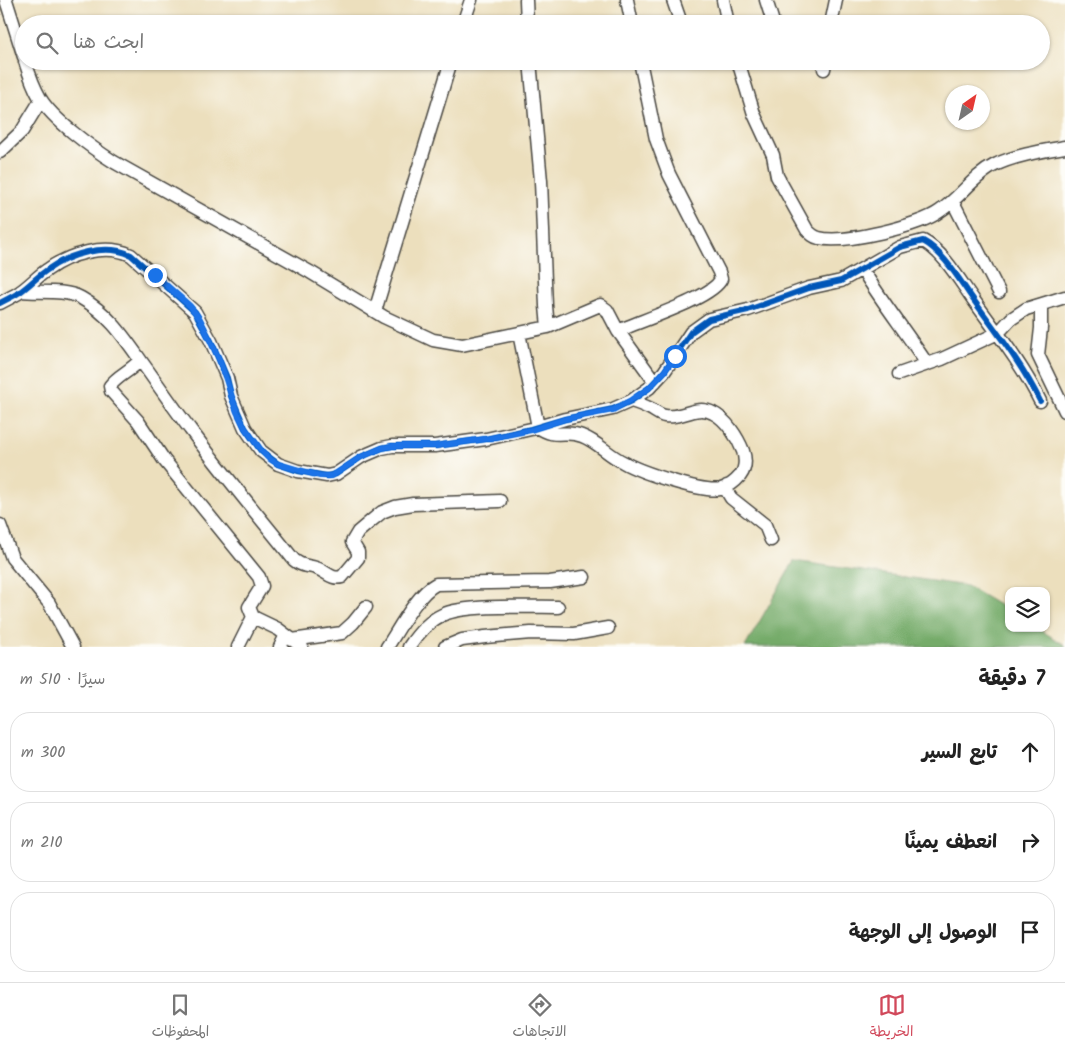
<!DOCTYPE html>
<html lang="ar">
<head>
<meta charset="utf-8">
<style>
	body { margin:0; font-family:Kalam,"Playpen Sans Arabic",sans-serif; background:#f6f6f6; color:#222; direction:rtl }
	.controls { position:absolute; right:15px; bottom:15px; display:grid; overflow:hidden; border-radius:10px; box-shadow:0 1px 4px #0004 }
	.controls button { width:45px; height:45px; display:grid; place-items:center; padding:0; border:0; border-bottom:1px solid #e0e0e0; background:#fff; color:#222; font:25px sans-serif }
	.compass { position:absolute; left:945px; top:85px; width:45px; height:45px; border-radius:50%; background:#fff; box-shadow:0 1px 4px #0004; rotate:34deg }
	.stop { position:absolute; width:15px; height:15px; margin:-11px; border:4px solid #1a73e8; border-radius:50%; background:#fff }
	.stop.end { background:#1a73e8; border-color:#fff; box-shadow:0 1px 5px #0008 }
	.list { margin:0; padding:0; list-style:none }
	h2 { display:flex; justify-content:space-between; align-items:center; height:65px; margin:0; padding:0 20px; font-size:21px }
	h2 small { font-size:16px; font-weight:400; color:#767676 }
	.list li { display:grid; grid-template-columns:32px 1fr auto; gap:15px; align-items:center; box-sizing:border-box; height:80px; margin:0 10px 10px; padding:0 10px; border:1px solid #e0e0e0; border-radius:20px }
	.list b { display:block; font-size:19px; white-space:nowrap }
	.list em { font-size:16px; font-style:normal; color:#767676 }
	.icon { flex:none; width:28px; height:28px; fill:none; stroke:currentColor; stroke-width:2; stroke-linecap:round; stroke-linejoin:round }
	.map { position:relative; flex:none; width:1065px; height:647px; overflow:hidden; direction:ltr }
	.search { position:absolute; background:#fff; box-shadow:0 1px 4px #0004; left:15px; right:15px; top:15px; height:55px; display:flex; align-items:center; gap:12px; box-sizing:border-box; padding:0 18px; border-radius:28px; color:#767676; font-size:19px }
	.sheet { height:335px; background:#fff }
	nav { display:flex; justify-content:space-around; align-items:center; box-sizing:border-box; height:70px; border-top:1px solid #e0e0e0; background:#fff; font-size:14px; color:#767676 }
	nav a { display:grid; justify-items:center; gap:2px }
	nav .on { color:#d1495b }
	.map>svg:first-child { display:block }
	.forest { fill:#74ab69; stroke:#506b4a }
	.lines { fill:none; stroke-linecap:round; stroke-linejoin:round }
	.minor-casing { stroke:#484641; stroke-width:15 }
	.minor { stroke:#fff; stroke-width:12 }
	.cycleway-casing { stroke:#fdfcf7; stroke-width:9 }
	.cycleway { stroke:#0057b8; stroke-width:6 }
	.route { stroke:#1a73e8; stroke-width:6 }
</style>
</head>
<body>
<div class="map">
<svg width="1065" height="647" viewBox="0 0 1065 647">
	<rect width="100%" height="100%" fill="#fdfcf7"/>
	<filter id="ink" filterUnits="userSpaceOnUse"><feTurbulence type="fractalNoise" baseFrequency=".02" numOctaves="2"/><feDisplacementMap in="SourceGraphic" scale="10" xChannelSelector="R" yChannelSelector="G"/><feConvolveMatrix kernelMatrix="1 2 1 2 8 2 1 2 1" color-interpolation-filters="sRGB"/></filter>
	<filter id="wash" filterUnits="userSpaceOnUse"><feTurbulence type="fractalNoise" baseFrequency=".0096" numOctaves="4" result="noise"/><feDisplacementMap in="SourceGraphic" scale="20" xChannelSelector="R" yChannelSelector="G"/><feGaussianBlur stdDeviation="1.12" result="paint"/><feColorMatrix in="noise" values="0 0 0 0 0 0 0 0 0 0 0 0 0 0 0 0 0 1.4 0 .05"/><feComposite in="paint" operator="in"/></filter>
	<g filter="url(#wash)">
		<rect width="100%" height="100%" fill="#ecdfbd"/>
		<path class="forest" d="M794 561 967 586 1009 611V628H1037L1065 645V647H745Z"/>
	</g>
	<g filter="url(#ink)">
		<g class="lines">
			<defs>
				<path id="minor" d="M6 0 24 57
					M526 0 527 24
					M627 0 632 24
					M673 0 681 23
					M723 0 728 24
					M766 0 772 19
					M463 24 471 0
					M831 24 836 0
					M25 61C29 74 33 86 40 98 53 120 92 148 114 162L310 272 384 317 433 340 462 345 548 327 546 306 541 181 530 61
					M738 61 754 114 773 155 777 176 807 230C811 234 814 237 819 238 844 244 920 226 940 211 960 198 973 176 995 165 1016 155 1042 151 1065 147
					M824 69 825 61
					M0 152 22 131 41 100
					M953 202 999 292
					M862 269C882 302 906 332 927 364
					M21 291C39 293 64 289 81 298 108 313 124 337 141 361 157 383 173 407 190 429 223 474 259 516 294 560 302 567 307 565 316 568 326 571 331 580 342 577L358 558V552L352 542 358 532 371 521 382 512 395 507 413 504 500 501
					M0 303C7 299 14 296 20 292 30 285 38 276 47 270 69 254 105 243 131 255L195 312 211 341 227 378 231 396 245 428 261 451 278 464 298 471 327 476 336 474 361 457 382 448 392 446H435L486 439 531 429 565 419 613 409 631 401 649 388 664 372 691 332 709 319 748 310 809 288 841 281 900 247 923 241C944 252 961 283 975 302 998 334 1023 366 1040 401
					M1041 305V328L1038 355 1065 411
					M375 311 451 61
					M548 327 600 305 607 310 618 331 655 382
					M618 331C639 321 713 298 721 279L719 272 669 174 656 139 640 61
					M519 333 538 427C556 440 565 429 582 436 598 442 608 455 623 462 640 472 703 493 721 489 728 487 735 482 740 476 746 468 746 460 743 451 738 438 726 419 713 413 696 404 682 419 665 416 659 415 654 410 649 408 643 405 637 403 631 401
					M140 360C131 371 118 375 110 386L111 391 138 421 164 460 259 577 262 586 249 607 253 617 278 629 302 647
					M899 374 942 359 998 333 1011 319 1026 309 1065 297
					M727 486 728 493 731 498 765 525 771 540
					M0 525 12 558 49 603 73 647
					M292 640 342 633 353 623 366 607
					M238 647 253 617
					M280 647 286 635
					M387 647C399 629 417 594 436 584L550 582 584 577
					M409 647C417 635 429 621 442 615 465 604 531 607 558 607
					M445 647 462 640 485 637 531 633 574 634 608 628"/>
			</defs>
			<use href="#minor" class="minor-casing"/>
			<use href="#minor" class="minor"/>
			<defs>
				<path id="cycleway" d="M0 303C7 299 14 296 20 292 30 285 38 276 47 270 69 254 105 243 131 255L195 312 211 341 227 378 231 396 245 428 261 451 278 464 298 471 327 476 336 474 361 457 382 448 392 446H435L486 439 531 429 565 419 613 409 631 401 649 388 664 372 691 332 709 319 748 310 809 288 841 281 900 247 923 241C944 252 961 283 975 302 998 334 1023 366 1040 401"/>
			</defs>
			<use href="#cycleway" class="cycleway-casing"/>
			<use href="#cycleway" class="cycleway"/>
		</g>
	</g>
	<g class="lines" filter="url(#ink)">
		<path class="route" d="M155 275 190 306 200 319 219 359 237 412 245 428 261 450 268 458 278 464 320 476H332L361 457 382 448 392 446H435L486 439 531 430 565 419 613 410 631 400 649 388 664 372 675 356"/>
	</g>
</svg>
<div class="controls">
<button><svg class="icon" aria-label="layers" viewBox="0 0 24 24"><path d="M12 4l9 5-9 5-9-5zM3 14l9 5 9-5"/></svg></button>
</div>
<svg class="compass" viewBox="-18 -18 36 36"><path d="M0-13l5 13h-10z" fill="#e53935"/><path d="M0 13l5-13h-10z" fill="#767676"/></svg>
<div class="stop" style="left:675px;top:356px"></div>
<div class="stop end" style="left:155px;top:275px"></div>
<div class="search"><svg class="icon" aria-label="search" viewBox="0 0 24 24"><circle cx="10" cy="10" r="6"/><path d="M15 15l6 6"/></svg>ابحث هنا</div>
</div>
<section class="sheet">
<h2>7 دقيقة<small>سيرًا · 510 m</small></h2>
<ul class="list">
<li><svg class="icon" aria-label="ahead" viewBox="0 0 24 24"><path d="M12 20V5M6 11l6-6 6 6"/></svg><div><b>تابع السير</b></div><em>300 m</em></li>
<li><svg class="icon" aria-label="right" viewBox="0 0 24 24"><path d="M7 20v-9h11M14 6l5 5-5 5"/></svg><div><b>انعطف يمينًا</b></div><em>210 m</em></li>
<li><svg class="icon" aria-label="arrive" viewBox="0 0 24 24"><path d="M6 21V4h12l-3 4 3 4H6"/></svg><div><b>الوصول إلى الوجهة</b></div></li>
</ul>
</section>
<nav>
<a class="on"><svg class="icon" aria-label="map" viewBox="0 0 24 24"><path d="M3 6l6-2 6 2 6-2v14l-6 2-6-2-6 2zM9 4v14M15 6v14"/></svg>الخريطة</a>
<a><svg class="icon" aria-label="directions" viewBox="0 0 24 24"><path d="M12 3l9 9-9 9-9-9zM9 14v-3h6M13 9l2 2-2 2"/></svg>الاتجاهات</a>
<a><svg class="icon" aria-label="saved" viewBox="0 0 24 24"><path d="M7 4h10v16l-5-4-5 4z"/></svg>المحفوظات</a>
</nav>
</body>
</html>
